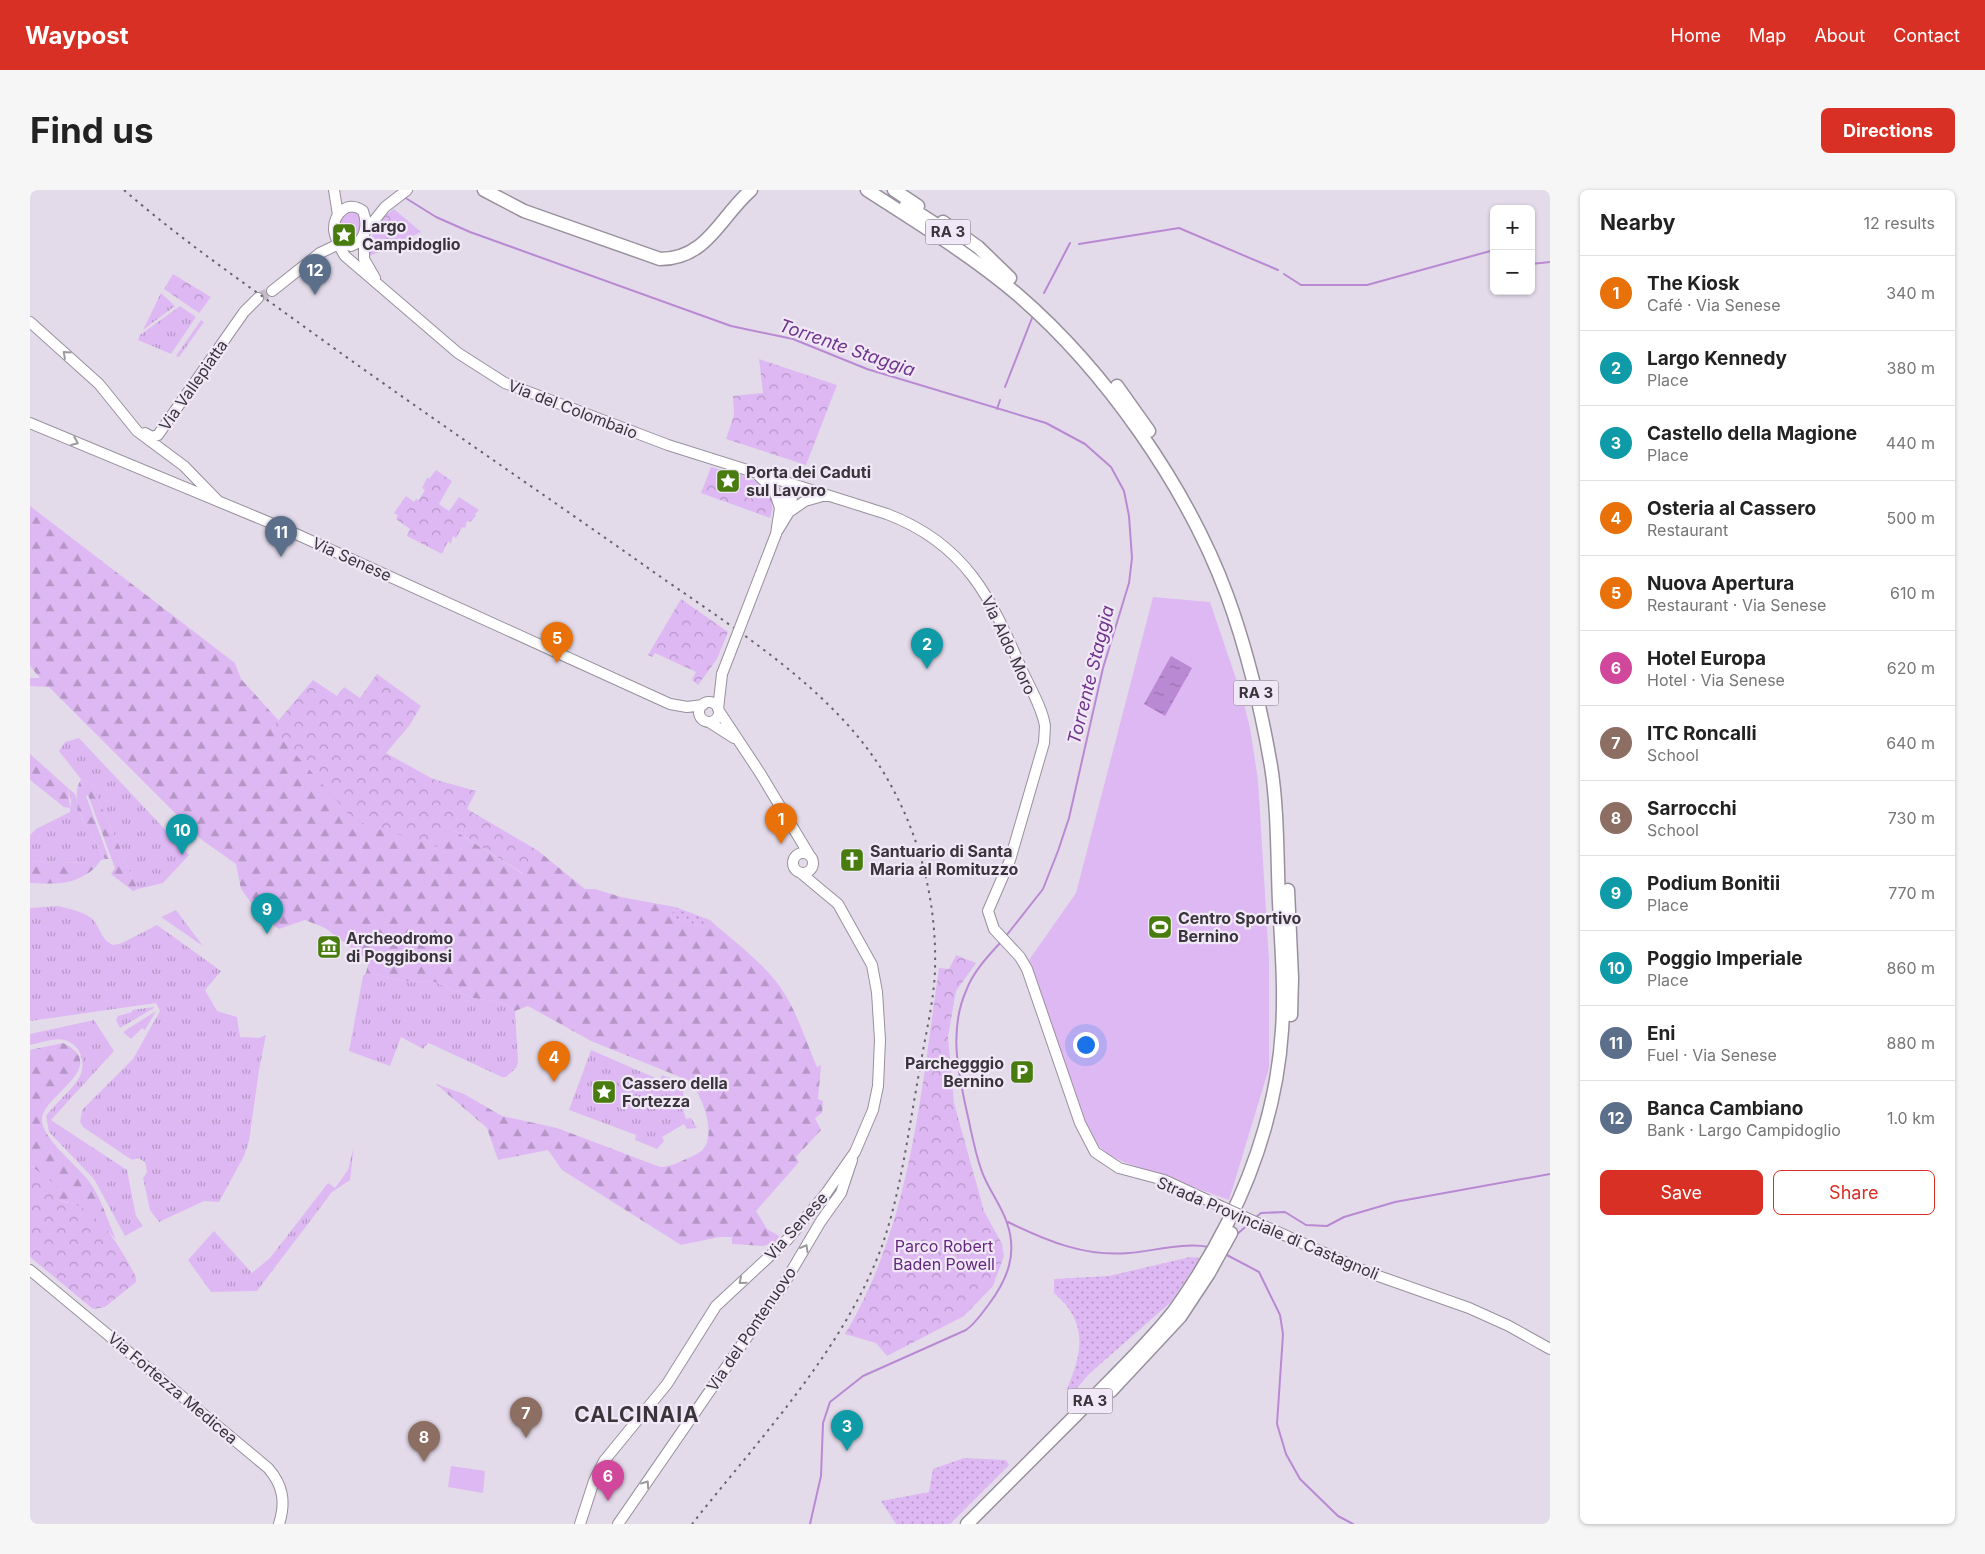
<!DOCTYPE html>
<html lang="en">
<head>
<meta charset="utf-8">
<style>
	body { margin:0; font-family:Inter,sans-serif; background:#f6f6f6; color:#222 }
	.controls { position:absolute; right:15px; top:15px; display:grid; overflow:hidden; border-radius:8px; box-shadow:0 1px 4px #0004 }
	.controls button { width:45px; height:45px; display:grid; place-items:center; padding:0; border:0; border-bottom:1px solid #e0e0e0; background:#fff; color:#222; font:25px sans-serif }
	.you { position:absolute; left:1055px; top:854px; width:18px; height:18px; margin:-12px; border:4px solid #fff; border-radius:50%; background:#1a73e8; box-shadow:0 0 0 8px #1a73e833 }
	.badge { display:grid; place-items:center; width:32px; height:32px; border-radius:50%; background:#d93025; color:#fff; font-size:16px; font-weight:700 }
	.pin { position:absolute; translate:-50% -41px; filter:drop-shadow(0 1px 2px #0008) }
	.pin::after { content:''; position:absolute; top:26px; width:18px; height:15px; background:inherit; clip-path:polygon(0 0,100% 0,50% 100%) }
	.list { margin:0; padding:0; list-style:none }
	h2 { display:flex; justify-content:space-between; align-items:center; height:65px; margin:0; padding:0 20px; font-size:21px }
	h2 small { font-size:16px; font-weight:400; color:#767676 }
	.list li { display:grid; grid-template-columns:32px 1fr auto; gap:15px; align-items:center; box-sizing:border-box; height:75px; padding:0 20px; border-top:1px solid #e0e0e0 }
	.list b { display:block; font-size:19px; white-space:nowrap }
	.list p { margin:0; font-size:16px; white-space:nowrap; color:#767676 }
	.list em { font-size:16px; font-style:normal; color:#767676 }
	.actions { display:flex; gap:10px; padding:15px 20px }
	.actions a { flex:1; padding:11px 0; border:1px solid #d93025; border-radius:8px; text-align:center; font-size:18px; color:#d93025 }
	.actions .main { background:#d93025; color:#fff }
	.map { position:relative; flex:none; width:1520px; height:1334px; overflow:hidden; border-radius:8px }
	header { display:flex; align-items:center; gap:30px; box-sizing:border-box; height:70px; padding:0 25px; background:#d93025; color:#fff }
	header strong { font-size:24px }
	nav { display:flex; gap:28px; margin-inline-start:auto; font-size:18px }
	.intro { display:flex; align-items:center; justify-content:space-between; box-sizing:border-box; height:120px; padding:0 30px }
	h1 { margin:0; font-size:35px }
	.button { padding:12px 22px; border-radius:8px; background:#d93025; color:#fff; font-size:18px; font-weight:700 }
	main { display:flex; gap:30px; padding:0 30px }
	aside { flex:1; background:#fff; border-radius:8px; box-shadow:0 1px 4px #0004 }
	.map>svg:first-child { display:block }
	.grass { fill:url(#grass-tufts) }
	.forest { fill:url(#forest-firs) }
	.park { fill:url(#park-crowns) }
	.garden { fill:url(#garden-dots) }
	.pitch { fill:#deb8f3 }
	.water { fill:url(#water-ripples) }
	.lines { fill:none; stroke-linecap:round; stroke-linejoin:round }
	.stream { stroke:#b989d3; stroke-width:2 }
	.secondary-tunnel { stroke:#c2bac7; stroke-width:10; stroke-dasharray:10 5; stroke-linecap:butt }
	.secondary-casing { stroke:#99909e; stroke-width:12 }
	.highway-casing { stroke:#99909e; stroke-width:15 }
	.secondary { stroke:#fff; stroke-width:10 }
	.highway { stroke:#fff; stroke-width:12 }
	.rail { stroke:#68636b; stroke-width:2; stroke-dasharray:2.5 5; stroke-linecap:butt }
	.secondary-bridge-casing { stroke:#99909e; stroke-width:12; stroke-linecap:butt }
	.secondary-bridge { stroke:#fff; stroke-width:10 }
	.oneway { stroke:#9c9a9d }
	.labels { text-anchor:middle; stroke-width:4.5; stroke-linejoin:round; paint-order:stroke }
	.shield { fill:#f1e8f7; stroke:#706b73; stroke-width:1 }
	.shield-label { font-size:15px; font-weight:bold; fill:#39353b }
	.poi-label { font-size:16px; font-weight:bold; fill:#39353b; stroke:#f1e8f7; text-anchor:start }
	.street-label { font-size:16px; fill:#39353b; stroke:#f1e8f7 }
	.park-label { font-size:16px; fill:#63277e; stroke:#f1e8f7 }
	.water-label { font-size:18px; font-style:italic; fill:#6f348c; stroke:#f1e8f7 }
	.district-label { font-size:21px; font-weight:bold; letter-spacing:1px; fill:#39353b; stroke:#f1e8f7 }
</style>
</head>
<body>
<header>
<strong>Waypost</strong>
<nav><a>Home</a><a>Map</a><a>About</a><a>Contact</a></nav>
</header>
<div class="intro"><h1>Find us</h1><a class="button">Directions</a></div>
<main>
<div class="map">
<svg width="1520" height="1334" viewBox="0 0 1520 1334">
	<defs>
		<pattern id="grass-tufts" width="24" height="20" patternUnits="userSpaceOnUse" patternTransform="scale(1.25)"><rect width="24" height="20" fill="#deb8f3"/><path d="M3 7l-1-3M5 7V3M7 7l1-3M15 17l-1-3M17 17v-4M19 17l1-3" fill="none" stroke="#b596c6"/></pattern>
		<pattern id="forest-firs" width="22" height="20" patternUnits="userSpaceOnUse" patternTransform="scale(1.25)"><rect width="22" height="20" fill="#deb8f3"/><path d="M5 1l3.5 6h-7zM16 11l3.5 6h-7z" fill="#b596c6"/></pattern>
		<pattern id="park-crowns" width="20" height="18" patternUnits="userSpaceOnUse" patternTransform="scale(1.25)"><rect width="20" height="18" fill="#deb8f3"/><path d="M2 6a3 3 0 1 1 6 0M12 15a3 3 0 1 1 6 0" fill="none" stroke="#b596c6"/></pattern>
		<pattern id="garden-dots" width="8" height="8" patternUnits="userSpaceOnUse" patternTransform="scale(1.25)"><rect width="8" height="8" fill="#deb8f3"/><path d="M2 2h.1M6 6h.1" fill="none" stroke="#b596c6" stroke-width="1.8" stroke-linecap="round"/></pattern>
		<pattern id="water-ripples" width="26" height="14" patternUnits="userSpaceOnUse" patternTransform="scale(1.25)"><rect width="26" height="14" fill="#b989d3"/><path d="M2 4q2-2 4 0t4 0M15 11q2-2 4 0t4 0" fill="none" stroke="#9771ac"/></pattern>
	</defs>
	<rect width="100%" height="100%" fill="#e4dbea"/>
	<path class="grass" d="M322 20 331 25 332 40 323 52 312 49C305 36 311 27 322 20Z
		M131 103 145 116 113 140Z
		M150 116 166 127 141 164 108 150 110 145Z
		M171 130 174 132 149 167 146 166Z
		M49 548 159 665 133 693 108 699C99 683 94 665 86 649 78 630 69 614 63 595L51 589 29 561 35 552Z
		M38 598 45 604 52 629 75 669 71 670 65 678 60 673 0 671V645L6 639 40 622 41 611Z
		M28 716C39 719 52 721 61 728 71 736 70 751 84 755L92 753 127 735 191 781 175 800 187 821 207 827 210 847 229 848 236 845 229 880 219 951 214 966 189 1012 174 1011 129 1032 120 1020 113 988 117 982 115 972 108 968 102 970 53 937 50 932 52 920 103 869 130 821 126 813 0 831V718Z
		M146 720 173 756 131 727Z
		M336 783 375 791 405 792 443 808 474 813 485 821 488 872 486 878 476 887H472L401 854 398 853 393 859 371 847 360 876 319 861 333 786Z
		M124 817V818L90 838 86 830 88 826 102 822V820Z
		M126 821 115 840 112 838 101 849 93 842Z
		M64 830 84 861 21 930 97 980 106 1026 113 1036 95 1046 64 989 19 942 16 926C25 913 38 904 47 891 58 877 52 855 35 850 25 847 10 853 0 855V844Z
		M561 860 630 890 632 885 654 894 653 906H649L656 929 661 928 667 938 657 939 654 934 632 947 634 951 627 959 605 950 606 945 539 920Z
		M324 956 320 990 302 1002 227 1101 181 1102 158 1070 184 1041 222 1083 240 1068 298 993 305 998 318 980Z"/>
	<path class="forest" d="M0 316 205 473 211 489 249 531 242 538 419 637 493 684 507 660 555 699H565L591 707 645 717 641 727 676 738 680 730C705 753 739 776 756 806 769 828 777 854 787 877L791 875 788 909 793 911 792 923 785 928 791 940 766 967 769 972 726 1021 737 1039 749 1046 747 1052 733 1056 702 1054V1047H689L651 1055 532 980 518 960 468 970 457 938 406 894 434 904 472 926 527 938 630 977C640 977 647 973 656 969 660 967 666 965 670 962 689 948 672 905 660 891L561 851 498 816 485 821 474 813 443 808 405 792 375 791 336 783 339 771 295 738 275 730 249 739 232 728 211 699 206 674 172 650 19 497 0 496V488H10L0 476Z
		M0 564 38 598 40 618 34 617 0 590Z
		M51 589 63 595C69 614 78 630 86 649 94 665 99 683 108 699L103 701 81 684 85 678 58 605 56 606 79 669H75C64 646 36 616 51 589Z
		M0 671 60 673 65 678C43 696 27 694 0 693Z
		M33 853C81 876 14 905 12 928 10 948 50 977 61 994 72 1010 78 1032 86 1049L62 1026 44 1014 29 1010V998L0 975V860Z"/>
	<path class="park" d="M364 19 391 42 338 67C340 45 346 32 364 19Z
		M143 84 181 107 169 123 134 99Z
		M729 169 807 195 776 275 696 249 704 225 703 206 733 203Z
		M681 277C707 284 753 290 740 328L671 303Z
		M406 280 422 291 409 314 419 321 429 307 449 320 445 324 446 326 440 332 437 331 435 338 432 337 426 348 423 346 421 353 418 351 412 364 377 346 380 339 366 329 368 325 364 323 376 306 384 312 386 309 389 310 395 300 392 298 397 288 399 289Z
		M651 409 698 442 687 469 668 495 662 490 666 482 625 463 622 467 618 465Z
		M347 484 391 516 379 536 356 563 403 589 446 601 437 619 507 660 494 684 419 637 407 657 325 631 242 538 283 490 307 506 314 497 330 508Z
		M926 765 946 773 926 801 918 847 924 913 954 1021 972 1054 974 1066 963 1096 934 1126 857 1166 846 1153 815 1144C881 1035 891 901 909 778L919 779Z
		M0 975 29 998V1010C34 1013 39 1012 44 1014 72 1024 93 1062 106 1087V1092L75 1117 63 1119 0 1067Z"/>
	<path class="garden" d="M645 717 680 730 676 738 641 727Z
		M1160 1067 1170 1068 1141 1112 1059 1184 1040 1206 1037 1199C1053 1161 1058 1132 1024 1103V1089L1079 1086Z
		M934 1268 976 1270 979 1275 920 1334H866L851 1311 899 1302 903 1279Z"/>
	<path class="pitch" d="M1123 407 1180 412 1212 506 1220 538 1228 590 1239 770V878L1199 1010 1094 972 1079 965 1069 956 1054 929 999 770 1046 703Z
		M421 1276 455 1281 453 1303 418 1297Z"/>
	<path class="water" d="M1141 466 1162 478 1135 526 1114 514Z"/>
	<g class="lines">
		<path class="stream" d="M374 7 406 27 440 42 701 136 763 149 837 179 1016 233 1055 254 1081 277 1094 301 1099 326 1102 368 1099 393 1073 478 1039 628 1028 661 1013 699 976 746
			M1049 54 1149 38 1248 80
			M1501 74 1520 72
			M1254 84 1271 95H1337L1464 60
			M1014 103 1040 53
			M975 197 1002 128
			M967 219 970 210
			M1225 1028 1231 1023 1255 1022 1276 1035 1297 1036 1314 1027 1365 1012 1520 984
			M978 1032C1017 1051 1055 1067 1099 1063 1124 1061 1154 1052 1179 1057
			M1206 1045 1220 1033
			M1195 1064 1229 1082 1250 1125 1253 1144 1247 1234 1256 1264 1270 1289 1308 1326 1323 1334
			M780 1334 791 1286 793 1233 800 1212 833 1186 936 1140C946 1133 952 1123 959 1114 977 1090 988 1064 977 1033 971 1014 957 998 951 979 945 962 942 945 938 927 929 886 918 842 936 801 943 782 958 766 971 752"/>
		<path class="secondary-tunnel" d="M228 108 242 101"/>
		<defs>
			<path id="secondary" d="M304 0 308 25
				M335 42 355 17 377 0
				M334 45V69L345 88
				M242 101 290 63 311 53 321 56C336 51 338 34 333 21 318 9 303 24 304 40 305 48 311 60 315 66L428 163 475 193 638 255 857 324C936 354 961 408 992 480 1000 498 1012 517 1015 536L1014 553 980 670 958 721 964 739 990 767 997 779 1050 933 1065 962 1089 978 1134 990 1188 1015
				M0 132 69 194 107 241 154 276 188 311
				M0 233 255 339 640 514 657 517 673 515
				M115 243 122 247 128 245 214 122 228 108
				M729 286 744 300 750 318
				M759 322 775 311 796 305
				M748 340 759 322 764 298
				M746 344 750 318 764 295
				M669 522a10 10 0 1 1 20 0a10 10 0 1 1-20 0Z
				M688 519 692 484
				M689 521 730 583 780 666
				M679 532 704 548
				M763 673a10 10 0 1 1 20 0a10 10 0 1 1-20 0Z
				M1232 1035 1337 1082 1439 1118 1479 1136 1520 1159
				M0 1080 238 1278C253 1295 256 1312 249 1334
				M550 1334 564 1291 574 1271 637 1194 686 1116 758 1049 797 1002 825 962 843 920 848 896 850 850 847 802 842 775 808 714 772 684
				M588 1334 755 1092 791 1031 811 1003 822 970"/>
			<path id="highway" d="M454 0 494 21 630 69C677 69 690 27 721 0
				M837 0C888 33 941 65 988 105 1075 180 1157 297 1197 405 1217 460 1231 518 1241 576 1248 620 1247 667 1249 712 1251 754 1255 797 1252 840 1248 905 1228 973 1198 1032 1183 1062 1164 1093 1144 1121 1115 1158 1078 1192 1045 1226 1009 1262 973 1298 937 1334
				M864 0 888 16
				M876 15 918 42
				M913 32 948 57 980 88
				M1087 196 1119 241
				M1258 700 1262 788 1261 825
				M1081 1201 1150 1127 1179 1083 1201 1043"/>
		</defs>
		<use href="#secondary" class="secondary-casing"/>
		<use href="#highway" class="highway-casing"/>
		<use href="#secondary" class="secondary"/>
		<use href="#highway" class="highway"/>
		<path class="rail" d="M94 0C148 47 207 88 265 130 379 213 496 292 611 373 696 434 806 498 858 590 891 648 907 714 905 780 904 812 895 846 890 878 879 936 872 997 853 1053 816 1157 730 1248 662 1334"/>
		<defs>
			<path id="secondary-bridge" d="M692 484 746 344
				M1188 1015 1232 1035"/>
		</defs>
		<use href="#secondary-bridge" class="secondary-bridge-casing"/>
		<use href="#secondary-bridge" class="secondary-bridge"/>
	</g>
	<defs><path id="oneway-chevron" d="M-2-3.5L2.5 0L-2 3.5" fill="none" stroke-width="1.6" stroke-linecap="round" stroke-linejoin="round" transform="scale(1.25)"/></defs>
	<g class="oneway">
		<use href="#oneway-chevron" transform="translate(36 164) rotate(-138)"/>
		<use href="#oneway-chevron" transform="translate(45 252) rotate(23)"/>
		<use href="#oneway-chevron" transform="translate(775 1058) rotate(-60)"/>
		<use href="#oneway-chevron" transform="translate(712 1091) rotate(139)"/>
		<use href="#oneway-chevron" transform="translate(616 1294) rotate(-55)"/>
	</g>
	<defs>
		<symbol id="sight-square" viewBox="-11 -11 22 22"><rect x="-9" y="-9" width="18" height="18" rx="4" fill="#487c0e" stroke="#f1e8f7"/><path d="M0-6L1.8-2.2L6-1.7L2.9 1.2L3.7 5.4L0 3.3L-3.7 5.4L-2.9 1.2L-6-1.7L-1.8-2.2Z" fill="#fff"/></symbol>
		<symbol id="church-square" viewBox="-11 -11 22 22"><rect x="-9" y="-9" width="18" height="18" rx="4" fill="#487c0e" stroke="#f1e8f7"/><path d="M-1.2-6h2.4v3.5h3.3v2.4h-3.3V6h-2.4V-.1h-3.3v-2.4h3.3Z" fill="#fff"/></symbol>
		<symbol id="stadium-square" viewBox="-11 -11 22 22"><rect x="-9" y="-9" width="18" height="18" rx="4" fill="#487c0e" stroke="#f1e8f7"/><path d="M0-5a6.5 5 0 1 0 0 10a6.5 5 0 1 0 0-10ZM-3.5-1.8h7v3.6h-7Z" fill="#fff"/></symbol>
		<symbol id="museum-square" viewBox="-11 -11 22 22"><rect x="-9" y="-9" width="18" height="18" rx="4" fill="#487c0e" stroke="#f1e8f7"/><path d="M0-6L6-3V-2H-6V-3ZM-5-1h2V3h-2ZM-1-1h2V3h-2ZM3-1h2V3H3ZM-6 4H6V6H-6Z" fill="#fff"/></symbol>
		<symbol id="parking-square" viewBox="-11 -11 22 22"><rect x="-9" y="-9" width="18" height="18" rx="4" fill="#487c0e" stroke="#f1e8f7"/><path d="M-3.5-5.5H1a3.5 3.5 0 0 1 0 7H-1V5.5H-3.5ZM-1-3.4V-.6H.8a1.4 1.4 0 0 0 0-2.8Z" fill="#fff"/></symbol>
	</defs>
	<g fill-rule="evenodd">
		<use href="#sight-square" x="300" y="31" width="28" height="28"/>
		<use href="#sight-square" x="684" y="277" width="28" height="28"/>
		<use href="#church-square" x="808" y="656" width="28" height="28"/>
		<use href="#stadium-square" x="1116" y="723" width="28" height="28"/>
		<use href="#museum-square" x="285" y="743" width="28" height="28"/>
		<use href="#parking-square" x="978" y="868" width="28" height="28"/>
		<use href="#sight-square" x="560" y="888" width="28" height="28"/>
	</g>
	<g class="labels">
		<g class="shield">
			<rect x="895.5" y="29.5" width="45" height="25" rx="4"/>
			<rect x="1203.5" y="490.5" width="45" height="25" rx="4"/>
			<rect x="1037.5" y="1198.5" width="45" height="25" rx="4"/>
		</g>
		<g class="shield-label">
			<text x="918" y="47">RA 3</text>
			<text x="1226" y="508">RA 3</text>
			<text x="1060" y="1216">RA 3</text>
		</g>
		<g class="poi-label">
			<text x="332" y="42">Largo<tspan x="332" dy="18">Campidoglio</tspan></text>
			<text x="716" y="288">Porta dei Caduti<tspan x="716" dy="18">sul Lavoro</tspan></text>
			<text x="840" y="667">Santuario di Santa<tspan x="840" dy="18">Maria al Romituzzo</tspan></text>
			<text x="1148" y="734">Centro Sportivo<tspan x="1148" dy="18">Bernino</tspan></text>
			<text x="316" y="754">Archeodromo<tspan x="316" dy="18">di Poggibonsi</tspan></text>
			<text x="974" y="879" text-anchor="end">Parchegggio<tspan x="974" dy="18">Bernino</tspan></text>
			<text x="592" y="899">Cassero della<tspan x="592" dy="18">Fortezza</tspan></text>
		</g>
		<g class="street-label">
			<text transform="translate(163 195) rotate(-55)" y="6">Via Vallepiatta</text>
			<text transform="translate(543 219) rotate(21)" y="6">Via del Colombaio</text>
			<text transform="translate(322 369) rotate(24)" y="6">Via Senese</text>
			<text transform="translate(979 455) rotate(65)" y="6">Via Aldo Moro</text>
			<text transform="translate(766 1036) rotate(-48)" y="6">Via Senese</text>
			<text transform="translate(1238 1038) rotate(23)" y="6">Strada Provinciale di Castagnoli</text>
			<text transform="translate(721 1139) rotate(-56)" y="6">Via del Pontenuovo</text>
			<text transform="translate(143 1198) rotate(40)" y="6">Via Fortezza Medicea</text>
		</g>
		<g class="park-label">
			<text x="914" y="1062">Parco Robert<tspan x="914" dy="18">Baden Powell</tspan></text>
		</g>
		<g class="water-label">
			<text transform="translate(817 158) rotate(19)" y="6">Torrente Staggia</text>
			<text transform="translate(1061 485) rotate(-76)" y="6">Torrente Staggia</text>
		</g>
		<g class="district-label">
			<text x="607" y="1232">CALCINAIA</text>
		</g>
	</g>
</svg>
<div class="controls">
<button>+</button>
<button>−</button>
</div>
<div class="you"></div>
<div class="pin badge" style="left:751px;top:654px;background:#e8710a">1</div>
<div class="pin badge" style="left:897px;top:479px;background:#0f9aa8">2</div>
<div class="pin badge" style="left:817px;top:1261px;background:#0f9aa8">3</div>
<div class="pin badge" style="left:524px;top:892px;background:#e8710a">4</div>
<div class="pin badge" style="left:527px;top:473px;background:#e8710a">5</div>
<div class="pin badge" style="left:578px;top:1311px;background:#d1479c">6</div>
<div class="pin badge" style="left:496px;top:1248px;background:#8d6e63">7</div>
<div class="pin badge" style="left:394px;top:1272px;background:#8d6e63">8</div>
<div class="pin badge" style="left:237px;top:744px;background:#0f9aa8">9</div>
<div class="pin badge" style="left:152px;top:665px;background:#0f9aa8">10</div>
<div class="pin badge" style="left:251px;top:367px;background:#5c6f8a">11</div>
<div class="pin badge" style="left:285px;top:105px;background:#5c6f8a">12</div>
</div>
<aside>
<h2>Nearby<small>12 results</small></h2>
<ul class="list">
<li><span class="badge" style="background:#e8710a">1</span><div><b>The Kiosk</b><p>Café · Via Senese</p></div><em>340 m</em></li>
<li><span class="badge" style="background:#0f9aa8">2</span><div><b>Largo Kennedy</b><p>Place</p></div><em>380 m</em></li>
<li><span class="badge" style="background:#0f9aa8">3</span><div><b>Castello della Magione</b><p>Place</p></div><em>440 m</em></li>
<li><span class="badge" style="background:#e8710a">4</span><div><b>Osteria al Cassero</b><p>Restaurant</p></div><em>500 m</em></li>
<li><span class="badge" style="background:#e8710a">5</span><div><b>Nuova Apertura</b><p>Restaurant · Via Senese</p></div><em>610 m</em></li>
<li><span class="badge" style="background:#d1479c">6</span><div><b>Hotel Europa</b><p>Hotel · Via Senese</p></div><em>620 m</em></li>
<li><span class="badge" style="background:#8d6e63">7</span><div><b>ITC Roncalli</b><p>School</p></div><em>640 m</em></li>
<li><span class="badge" style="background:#8d6e63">8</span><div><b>Sarrocchi</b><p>School</p></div><em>730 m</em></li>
<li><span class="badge" style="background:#0f9aa8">9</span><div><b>Podium Bonitii</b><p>Place</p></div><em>770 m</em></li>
<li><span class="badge" style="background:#0f9aa8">10</span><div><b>Poggio Imperiale</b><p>Place</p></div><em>860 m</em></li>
<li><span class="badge" style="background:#5c6f8a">11</span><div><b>Eni</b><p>Fuel · Via Senese</p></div><em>880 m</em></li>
<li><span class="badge" style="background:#5c6f8a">12</span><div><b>Banca Cambiano</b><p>Bank · Largo Campidoglio</p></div><em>1.0 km</em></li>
</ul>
<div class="actions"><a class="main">Save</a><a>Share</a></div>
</aside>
</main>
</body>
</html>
